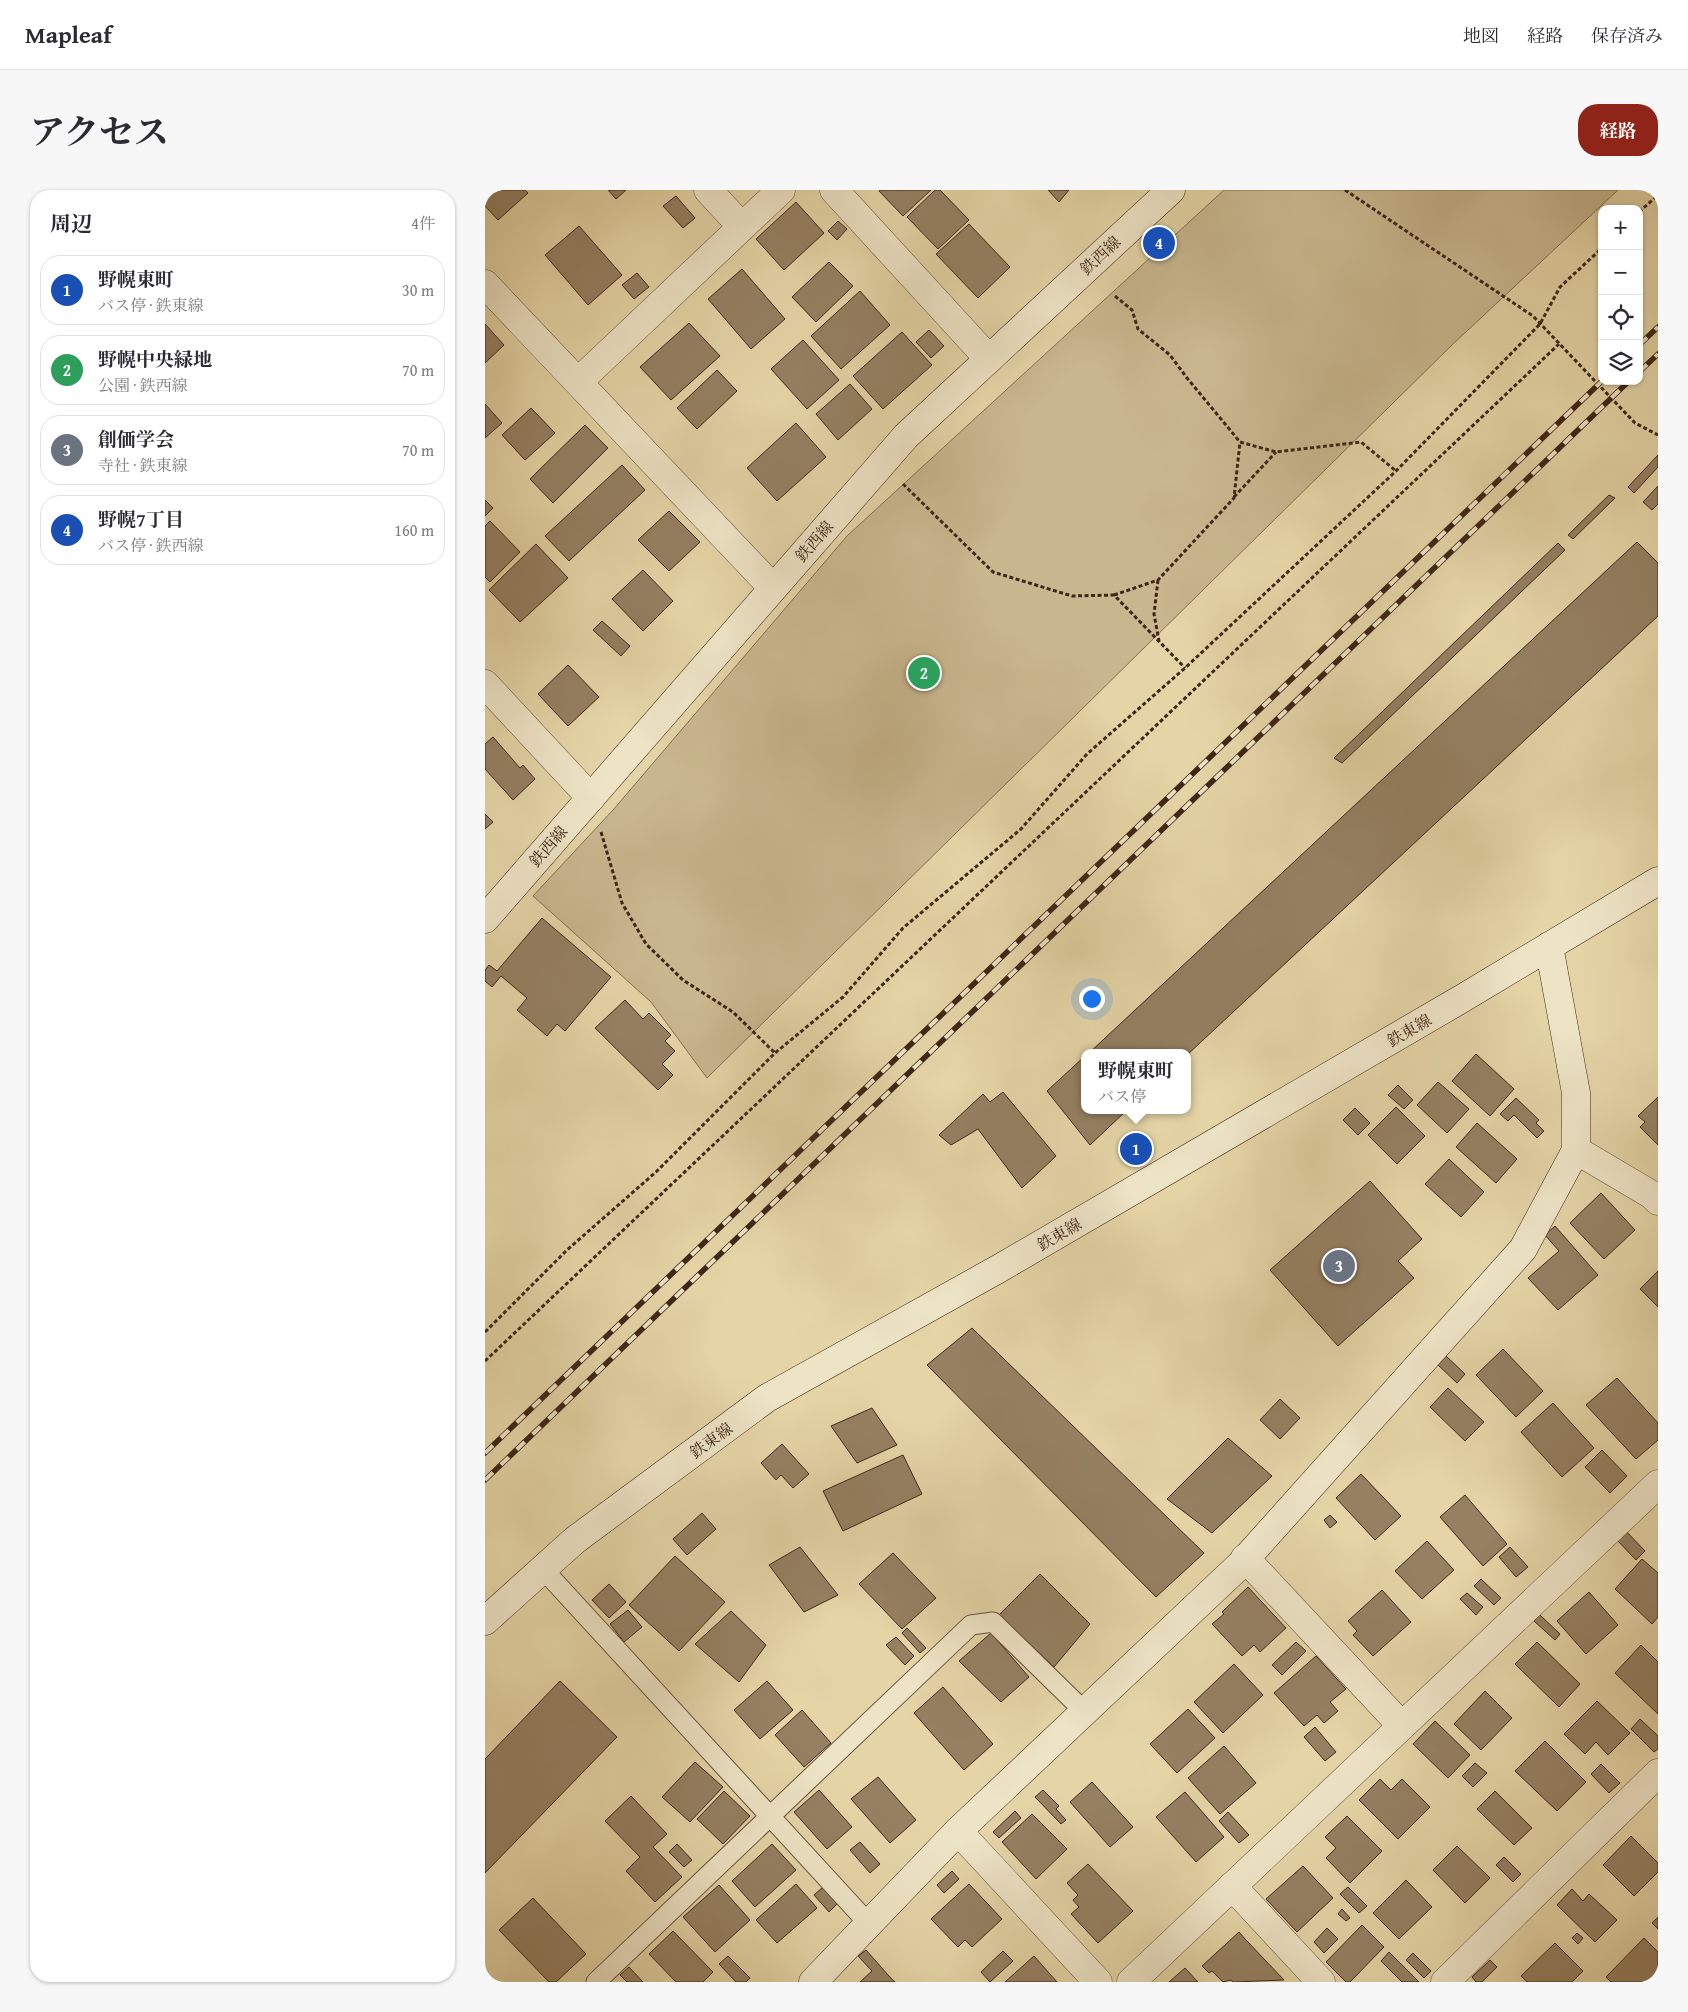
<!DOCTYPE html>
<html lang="ja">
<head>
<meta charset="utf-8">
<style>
	body { margin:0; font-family:"Gentium Book Plus","Noto Serif JP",serif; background:#f7f7f7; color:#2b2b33 }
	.controls { position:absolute; right:15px; top:15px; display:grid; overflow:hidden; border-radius:10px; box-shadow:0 1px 4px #0004 }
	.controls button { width:45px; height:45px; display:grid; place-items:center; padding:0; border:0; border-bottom:1px solid #e1e1e2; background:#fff; color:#2b2b33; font:25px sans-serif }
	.you { position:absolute; left:606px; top:808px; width:18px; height:18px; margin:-12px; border:4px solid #fff; border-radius:50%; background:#1a73e8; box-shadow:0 0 0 8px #1a73e833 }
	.badge { display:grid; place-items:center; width:32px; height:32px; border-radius:50%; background:#8f2418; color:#fff; font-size:16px; font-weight:700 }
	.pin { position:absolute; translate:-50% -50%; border:2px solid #fff; box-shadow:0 1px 5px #0006 }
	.popup { position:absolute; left:596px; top:859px; width:110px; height:65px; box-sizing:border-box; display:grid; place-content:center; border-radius:10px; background:#fff; filter:drop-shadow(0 1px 4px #0005); font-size:16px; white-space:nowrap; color:#7c7c81 }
	.popup b { font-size:19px; color:#2b2b33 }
	.popup::after { content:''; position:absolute; left:50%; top:100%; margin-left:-10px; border:10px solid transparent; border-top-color:#fff }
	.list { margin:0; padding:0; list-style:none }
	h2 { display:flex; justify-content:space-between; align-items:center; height:65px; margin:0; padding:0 20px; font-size:21px }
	h2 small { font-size:16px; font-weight:400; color:#7c7c81 }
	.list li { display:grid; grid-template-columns:32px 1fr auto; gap:15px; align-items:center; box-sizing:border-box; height:70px; margin:0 10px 10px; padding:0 10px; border:1px solid #e1e1e2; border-radius:20px }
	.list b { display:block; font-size:19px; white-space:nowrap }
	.list p { margin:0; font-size:16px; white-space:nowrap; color:#7c7c81 }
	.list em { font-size:16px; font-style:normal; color:#7c7c81 }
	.icon { flex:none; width:28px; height:28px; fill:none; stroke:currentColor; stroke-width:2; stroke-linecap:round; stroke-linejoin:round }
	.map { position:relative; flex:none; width:1173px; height:1792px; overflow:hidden; border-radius:20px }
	header { display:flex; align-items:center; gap:30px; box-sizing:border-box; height:70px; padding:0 25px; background:#fff; border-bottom:1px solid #e1e1e2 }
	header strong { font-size:24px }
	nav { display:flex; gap:28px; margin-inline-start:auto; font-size:18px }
	.intro { display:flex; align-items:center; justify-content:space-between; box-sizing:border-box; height:120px; padding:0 30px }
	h1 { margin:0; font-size:35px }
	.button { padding:12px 22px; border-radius:20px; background:#8f2418; color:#fff; font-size:18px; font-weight:700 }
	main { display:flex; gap:30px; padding:0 30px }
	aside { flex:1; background:#fff; border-radius:20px; box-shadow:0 1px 4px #0004 }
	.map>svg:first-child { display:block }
	.green { fill:#c8b68e; stroke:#846e53 }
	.building { fill:#958062; stroke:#3f2618 }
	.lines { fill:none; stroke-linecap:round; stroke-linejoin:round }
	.lane-casing { stroke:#68523c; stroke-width:21 }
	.street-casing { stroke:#68523c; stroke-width:29 }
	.secondary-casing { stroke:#3f2618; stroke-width:29 }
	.path { stroke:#3f2618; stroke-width:3; stroke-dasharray:4 2.5; stroke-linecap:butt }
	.lane { stroke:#ede3c5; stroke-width:19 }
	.street { stroke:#ede3c5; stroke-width:28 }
	.secondary { stroke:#ede3c5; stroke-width:28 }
	.rail-casing { stroke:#3f2618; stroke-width:5.5 }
	.rail { stroke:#ede3c5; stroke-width:4; stroke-dasharray:11; stroke-linecap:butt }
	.labels { text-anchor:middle; stroke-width:4; stroke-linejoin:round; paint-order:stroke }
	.street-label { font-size:16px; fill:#3f2618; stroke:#ede3c5 }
</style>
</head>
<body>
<header>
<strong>Mapleaf</strong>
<nav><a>地図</a><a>経路</a><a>保存済み</a></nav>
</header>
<div class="intro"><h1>アクセス</h1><a class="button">経路</a></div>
<main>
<aside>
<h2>周辺<small>4件</small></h2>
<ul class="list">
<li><span class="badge" style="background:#1a4fb4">1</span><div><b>野幌東町</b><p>バス停 · 鉄東線</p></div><em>30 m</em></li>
<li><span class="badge" style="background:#2e9e5b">2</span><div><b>野幌中央緑地</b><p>公園 · 鉄西線</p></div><em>70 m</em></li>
<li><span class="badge" style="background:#6b7280">3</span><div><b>創価学会</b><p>寺社 · 鉄東線</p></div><em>70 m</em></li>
<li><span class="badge" style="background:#1a4fb4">4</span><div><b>野幌7丁目</b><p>バス停 · 鉄西線</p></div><em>160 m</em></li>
</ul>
</aside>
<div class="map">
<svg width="1173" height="1792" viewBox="0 0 1173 1792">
	<rect width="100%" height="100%" fill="#e4d4a6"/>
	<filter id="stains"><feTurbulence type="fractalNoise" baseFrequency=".004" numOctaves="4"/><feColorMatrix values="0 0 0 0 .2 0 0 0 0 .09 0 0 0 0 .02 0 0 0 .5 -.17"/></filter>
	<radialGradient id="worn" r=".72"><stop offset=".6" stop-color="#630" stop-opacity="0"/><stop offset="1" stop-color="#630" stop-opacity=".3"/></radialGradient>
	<path class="green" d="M739 0H1133L968 154 222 888 166 812 48 706 128 620 362 346Z"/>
	<path class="building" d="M0 0H40L43 3 13 30 0 16Z
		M123 0H141L131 9Z
		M396 0H446L418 26 394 1Z
		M450 0H455L484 30 453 59 422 27Z
		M563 0H584L574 12Z
		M191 6 210 28 198 38 178 16Z
		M311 12 339 43 299 80 271 49Z
		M353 31 362 39 352 50 343 41Z
		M484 34 525 77 493 108 451 64Z
		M94 36 137 85 103 115 60 65Z
		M344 72 368 96 331 132 307 107Z
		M257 79 300 129 266 159 223 109Z
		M152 83 164 97 149 109 137 95Z
		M375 101 405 135 356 179 326 146Z
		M204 133 235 166 186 210 155 177Z
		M0 134 19 155 0 173Z
		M444 140 459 156 446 168 431 152Z
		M417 142 447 175 398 219 368 186Z
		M318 150 354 190 322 219 286 179Z
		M232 180 252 201 212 239 192 218Z
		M365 194 387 219 353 250 331 224Z
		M0 214 17 233 0 248Z
		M46 218 70 243 40 270 17 245Z
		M311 233 341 267 292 311 262 278Z
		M100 235 123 258 68 313 45 289Z
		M1173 265V277L1149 303 1143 297Z
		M137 275 160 300 84 371 60 346Z
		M1173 296V314L1167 320 1158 312Z
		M1124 305 1130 308 1088 349 1083 345Z
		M0 310 8 318 0 326Z
		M184 321 215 352 184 381 153 350Z
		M5 331 35 362 5 392 0 387V336Z
		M1152 352 1173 373V426L702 865V863H604Z
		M1073 353 1080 360 857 573 849 568Z
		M51 354 83 388 35 432 4 400Z
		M158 380 188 411 158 441 127 409Z
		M117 431 145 456 136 466 108 440Z
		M83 475 114 507 83 536 53 504Z
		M8 547 35 578 38 575 50 589 28 610 0 579V554Z
		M0 624 8 632 0 639Z
		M57 728 126 787 80 841 72 834 62 846 32 820 42 808 16 786 7 797 0 791V780L4 775 12 781Z
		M140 810 158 829 164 823 186 845 180 851 190 861 177 874 188 885 173 900 110 838Z
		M991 864 1029 899 1005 926 967 891Z
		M600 866V920H642L605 955 562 901Z
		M953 892 984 919 962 943 932 915Z
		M913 895 928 910 919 919 903 905Z
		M518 902 571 966 537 998 493 939 466 955 454 945 498 904 505 912Z
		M1173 907V955L1155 937 1160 932 1153 926Z
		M1031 908 1054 930 1051 933 1059 941 1052 948 1029 925 1023 931 1015 924Z
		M911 917 940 946 912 974 883 945Z
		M870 918 885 933 873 945 858 930Z
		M992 933 1032 969 1011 993 971 957Z
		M964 969 999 1002 976 1027 940 994Z
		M885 991 937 1049 913 1071 929 1088 853 1156 785 1080Z
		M1116 1003 1150 1040 1119 1069 1085 1033Z
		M1070 1036 1113 1085 1073 1120 1043 1088 1074 1061 1060 1045Z
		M1173 1081V1117L1155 1099Z
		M487 1138 719 1363 671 1407 442 1175Z
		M1018 1159 1058 1201 1031 1227 991 1185Z
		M959 1164 980 1184 972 1193 951 1173Z
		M1132 1188 1173 1233V1250L1151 1269 1101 1215Z
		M963 1198 999 1232 980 1251 945 1217Z
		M795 1209 815 1228 795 1249 775 1230Z
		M1068 1213 1109 1258 1077 1287 1036 1242Z
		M387 1218 412 1255 372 1273 346 1236Z
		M743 1248 787 1286 727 1343 682 1309Z
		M297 1254 324 1284 308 1298 296 1285 291 1290 276 1273Z
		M1117 1260 1142 1286 1125 1303 1100 1277Z
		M418 1265 437 1304 358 1341 338 1301Z
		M876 1284 916 1326 890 1350 851 1308Z
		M980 1305 1022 1354 998 1376 955 1327Z
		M217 1323 231 1339 202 1365 188 1349Z
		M845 1325 852 1332 845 1338 839 1330Z
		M1139 1339 1160 1361 1151 1370 1130 1348Z
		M942 1351 969 1380 937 1409 910 1381Z
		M315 1357 353 1405 319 1422 284 1375Z
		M1025 1357 1043 1377 1031 1387 1014 1367Z
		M408 1363 451 1408 417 1439 374 1394Z
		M190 1366 240 1412 194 1461 144 1415Z
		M1157 1369 1173 1383V1427L1167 1434 1130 1399Z
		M555 1384 605 1434 569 1477 514 1425Z
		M996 1389 1016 1408 1009 1415 989 1396Z
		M124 1394 141 1412 124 1428 107 1410Z
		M763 1397 801 1438 775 1462 769 1455 757 1466 727 1434 739 1424 737 1422Z
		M897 1400 926 1432 888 1466 868 1445 872 1441 863 1431Z
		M1104 1402 1133 1435 1101 1464 1072 1431Z
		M982 1403 998 1417 991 1425 975 1409Z
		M143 1420 157 1437 139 1452 125 1434Z
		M246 1421 281 1455 254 1492 210 1454Z
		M1055 1425 1075 1444 1070 1450 1049 1431Z
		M422 1438 441 1458 435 1463 417 1443Z
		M506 1443 544 1487 516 1512 474 1471Z
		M411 1447 429 1466 420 1475 401 1455Z
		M811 1452 821 1461 797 1485 787 1475Z
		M1052 1452 1095 1494 1074 1517 1030 1474Z
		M1156 1455 1173 1472V1524L1130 1483Z
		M831 1466 861 1499 845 1512 853 1521 839 1533 832 1525 819 1536 789 1503Z
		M749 1474 778 1505 738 1543 709 1512Z
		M75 1491 132 1547 0 1683V1569Z
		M282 1491 308 1520 275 1549 249 1520Z
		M458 1497 508 1554 479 1580 429 1523Z
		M1000 1501 1027 1528 996 1560 969 1534Z
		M1112 1511 1145 1543 1123 1565 1111 1552 1100 1564 1079 1544Z
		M703 1519 730 1548 692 1583 665 1554Z
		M317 1520 346 1553 319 1577 290 1545Z
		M1155 1529 1173 1546V1559L1169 1562 1146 1539Z
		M950 1531 985 1565 963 1588 928 1554Z
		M830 1537 851 1562 840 1571 819 1547Z
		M1060 1551 1101 1592 1072 1621 1030 1581Z
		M739 1556 771 1593 735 1624 703 1588Z
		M210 1572 238 1597 205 1632 177 1607Z
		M990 1573 1002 1583 988 1597 977 1586Z
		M1116 1574 1135 1593 1124 1603 1106 1584Z
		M393 1587 431 1630 405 1653 366 1609Z
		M895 1589 906 1600 917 1589 945 1617 913 1649 874 1610Z
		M607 1592 648 1637 625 1657 585 1612Z
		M334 1600 367 1637 342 1659 309 1622Z
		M558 1600 574 1616 571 1619 581 1630 576 1634 550 1607Z
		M239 1601 265 1626 238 1654 212 1629Z
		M1010 1601 1047 1638 1029 1655 992 1619Z
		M700 1602 739 1647 711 1672 671 1627Z
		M146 1606 182 1644 168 1657 197 1687 170 1712 141 1681 155 1667 120 1631Z
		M530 1621 536 1628 514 1648 508 1642Z
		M743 1622 764 1645 754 1653 734 1631Z
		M547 1624 582 1659 551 1689 517 1652Z
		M862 1626 897 1661 865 1693 841 1668 851 1658 840 1647Z
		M1146 1646 1173 1673V1682L1149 1706 1118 1675Z
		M375 1652 395 1674 385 1683 365 1660Z
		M192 1654 207 1670 199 1677 184 1662Z
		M287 1654 311 1680 270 1717 247 1691Z
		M972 1656 1005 1688 980 1713 948 1680Z
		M1019 1667 1036 1684 1028 1692 1011 1675Z
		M603 1674 648 1721 613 1753 586 1724 594 1717 588 1710 593 1705 582 1693Z
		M818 1676 848 1708 812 1742 781 1709Z
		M467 1681 474 1689 459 1703 452 1695Z
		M921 1690 947 1717 914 1749 888 1723Z
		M311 1694 332 1718 292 1753 271 1730Z
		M484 1694 517 1729 487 1757 480 1750 473 1757 446 1729Z
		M234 1695 265 1730 230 1762 198 1727Z
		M338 1697 353 1713 344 1722 329 1705Z
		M863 1697 882 1716 874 1723 855 1704Z
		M1087 1699 1098 1711 1104 1704 1132 1730 1110 1752 1072 1715Z
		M48 1708 101 1764 71 1792H64L14 1740Z
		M857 1719 865 1728 861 1731 853 1724Z
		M1173 1727V1739L1167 1733Z
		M877 1735 899 1757 865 1792H861L841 1772Z
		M842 1738 853 1749 839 1763 829 1752Z
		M188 1741 228 1782 218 1792H191L164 1764Z
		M754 1742 761 1750 799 1790 748 1792 746 1790 738 1792 727 1781 724 1783 717 1776Z
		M1092 1743 1098 1748 1093 1754 1087 1748Z
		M1159 1748 1173 1762V1791L1168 1786 1162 1792H1126L1121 1787Z
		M1070 1753 1098 1781 1087 1792H1042L1036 1786Z
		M381 1760 404 1786 410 1792H375L387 1781 373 1766Z
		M518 1761 528 1771 505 1792 496 1782Z
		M904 1762 934 1792H917L896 1771Z
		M928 1763 946 1781 939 1788 921 1770Z
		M243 1766 265 1788 261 1792H251L234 1774Z
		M549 1766 572 1792H520Z
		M1005 1770 1012 1777 997 1792H991L987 1787Z
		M144 1777 158 1792H142L135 1785Z
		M700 1778 713 1792H684Z"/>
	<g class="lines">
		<defs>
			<path id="lane" d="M57 1378 384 1734
				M111 1792 486 1435 508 1432 600 1522"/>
			<path id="street" d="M223 0 257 37
				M349 0 504 169
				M0 94 288 398
				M93 192 296 0
				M0 494 106 608
				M1091 960 1167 1005 1173 1011
				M760 1368 917 1536
				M473 1641 613 1792
				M747 1696 836 1792
				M646 1792 1173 1294
				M960 1792 1173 1583"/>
			<path id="secondary" d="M0 729 421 246 686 0
				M0 1431 90 1350 282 1208 515 1078 978 808 1173 691
				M328 1792 473 1641 755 1375 1038 1059 1091 960V903L1064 756"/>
		</defs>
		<use href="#lane" class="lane-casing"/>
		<use href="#street" class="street-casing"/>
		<use href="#secondary" class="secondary-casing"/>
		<path class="path" d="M860 0 1048 126 1150 233 1173 245
			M1154 22 1173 5
			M630 106 647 120 653 139 685 165 702 188 755 252 791 262 876 252 911 281
			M418 294 508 382 587 406 629 405 700 478
			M749 307 791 262
			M673 390 669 424 674 451
			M629 405 673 390 749 308 755 252
			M116 642 137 713 161 754 198 790 248 822 290 863
			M0 1142 82 1060 171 982 290 863 358 807 418 738 536 639 602 564 700 478 911 281 1055 134 1075 97 1117 58
			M0 1171 1074 154"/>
		<use href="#lane" class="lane"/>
		<use href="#street" class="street"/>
		<use href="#secondary" class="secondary"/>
		<defs>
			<path id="rail" d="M1154 155 1173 137
				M1154 182 1173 164
				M0 1263 1117 191
				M0 1290 1144 191"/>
		</defs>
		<use href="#rail" class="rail-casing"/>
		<use href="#rail" class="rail"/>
	</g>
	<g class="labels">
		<g class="street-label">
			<text transform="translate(615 65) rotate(-43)" y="6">鉄西線</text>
			<text transform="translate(329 351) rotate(-49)" y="6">鉄西線</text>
			<text transform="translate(63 656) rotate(-49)" y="6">鉄西線</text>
			<text transform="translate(924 840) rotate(-30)" y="6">鉄東線</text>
			<text transform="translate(574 1044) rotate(-30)" y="6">鉄東線</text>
			<text transform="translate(226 1250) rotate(-36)" y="6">鉄東線</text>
		</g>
	</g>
	<rect width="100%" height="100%" filter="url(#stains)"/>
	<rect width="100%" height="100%" fill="url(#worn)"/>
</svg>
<div class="controls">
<button>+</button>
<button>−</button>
<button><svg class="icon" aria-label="locate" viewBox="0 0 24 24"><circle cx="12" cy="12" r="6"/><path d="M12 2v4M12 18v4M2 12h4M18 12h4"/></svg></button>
<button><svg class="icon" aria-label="layers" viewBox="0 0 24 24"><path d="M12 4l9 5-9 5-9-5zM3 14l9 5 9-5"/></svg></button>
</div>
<div class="you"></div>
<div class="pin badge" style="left:651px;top:959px;background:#1a4fb4">1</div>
<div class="popup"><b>野幌東町</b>バス停</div>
<div class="pin badge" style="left:439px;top:483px;background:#2e9e5b">2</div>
<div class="pin badge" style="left:854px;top:1076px;background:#6b7280">3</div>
<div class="pin badge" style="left:674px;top:53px;background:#1a4fb4">4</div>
</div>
</main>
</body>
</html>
